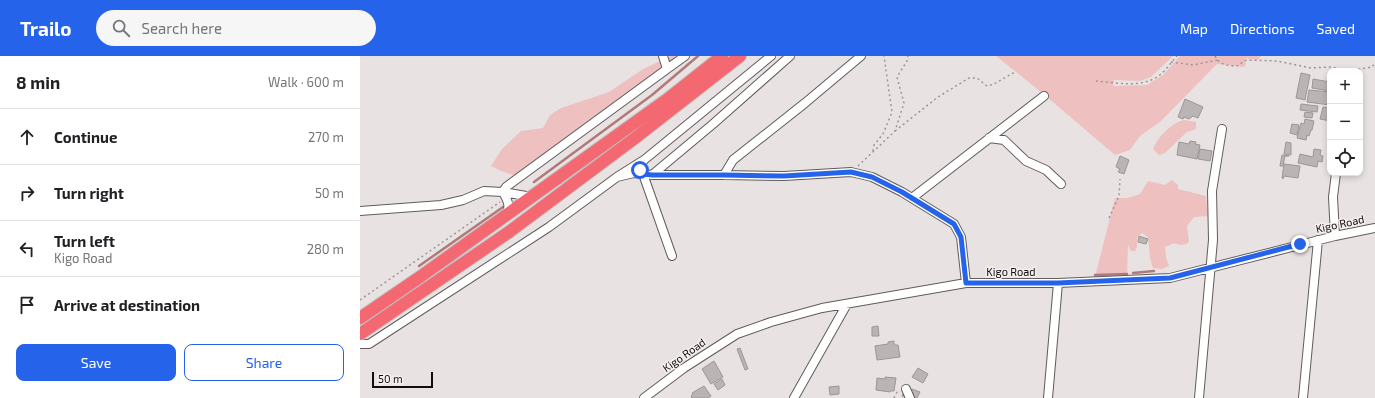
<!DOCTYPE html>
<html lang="en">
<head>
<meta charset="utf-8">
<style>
	body { margin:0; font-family:"Exo 2",sans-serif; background:#f6f6f6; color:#202124 }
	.controls { position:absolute; right:12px; top:12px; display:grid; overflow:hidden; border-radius:8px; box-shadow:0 2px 6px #0003 }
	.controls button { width:36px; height:36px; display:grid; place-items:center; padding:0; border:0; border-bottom:1px solid #e0e0e0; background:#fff; color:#202124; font:20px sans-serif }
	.scale { position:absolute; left:12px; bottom:10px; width:61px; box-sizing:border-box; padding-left:4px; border:2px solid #100e0e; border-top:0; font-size:11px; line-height:14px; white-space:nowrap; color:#100e0e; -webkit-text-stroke:3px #f6efef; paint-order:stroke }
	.stop { position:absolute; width:12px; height:12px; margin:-9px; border:3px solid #2563eb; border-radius:50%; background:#fff }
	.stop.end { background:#2563eb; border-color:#fff; box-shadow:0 1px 4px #0008 }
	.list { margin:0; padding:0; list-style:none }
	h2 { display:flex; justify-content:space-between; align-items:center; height:52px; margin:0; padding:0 16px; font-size:17px }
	h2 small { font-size:13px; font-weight:400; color:#757577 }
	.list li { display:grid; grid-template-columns:26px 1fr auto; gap:12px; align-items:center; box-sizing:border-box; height:56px; padding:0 16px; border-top:1px solid #e0e0e0 }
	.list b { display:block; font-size:15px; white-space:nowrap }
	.list p { margin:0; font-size:13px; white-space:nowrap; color:#757577 }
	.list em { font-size:13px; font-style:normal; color:#757577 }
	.actions { display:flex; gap:8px; padding:12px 16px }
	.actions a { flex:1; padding:9px 0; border:1px solid #2563eb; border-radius:8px; text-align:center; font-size:14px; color:#2563eb }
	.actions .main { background:#2563eb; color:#fff }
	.icon { flex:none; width:22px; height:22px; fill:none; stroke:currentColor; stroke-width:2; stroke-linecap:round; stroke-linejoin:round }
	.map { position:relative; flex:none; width:1015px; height:342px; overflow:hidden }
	header { display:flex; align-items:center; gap:24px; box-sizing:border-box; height:56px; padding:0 20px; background:#2563eb; color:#fff }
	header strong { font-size:19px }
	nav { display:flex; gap:22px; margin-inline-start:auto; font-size:14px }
	.search { width:280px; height:36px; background:#f6f6f6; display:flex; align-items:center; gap:10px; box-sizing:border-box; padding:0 14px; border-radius:22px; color:#757577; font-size:15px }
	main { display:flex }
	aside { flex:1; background:#fff }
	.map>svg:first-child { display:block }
	.green { fill:#eec0c0 }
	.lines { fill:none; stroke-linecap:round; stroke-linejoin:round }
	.stream { stroke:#b17a7a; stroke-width:2.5 }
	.building { fill:#bbb4b4; stroke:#9d9696 }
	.minor-casing { stroke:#615b5a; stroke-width:10 }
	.highway-casing { stroke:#c1c0c0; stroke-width:14 }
	.path { stroke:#9b9696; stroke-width:1.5; stroke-dasharray:2 3; stroke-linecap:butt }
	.minor { stroke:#fff; stroke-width:8 }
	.highway { stroke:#f46871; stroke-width:12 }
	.route { stroke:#2563eb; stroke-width:5 }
	.labels { text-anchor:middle; stroke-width:3; stroke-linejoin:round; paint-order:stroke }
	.street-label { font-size:11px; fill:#100e0e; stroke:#f6efef }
</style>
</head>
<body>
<header>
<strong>Trailo</strong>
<div class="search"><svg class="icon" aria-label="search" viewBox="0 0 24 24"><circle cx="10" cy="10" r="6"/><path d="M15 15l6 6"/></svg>Search here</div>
<nav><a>Map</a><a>Directions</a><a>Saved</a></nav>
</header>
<main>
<aside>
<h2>8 min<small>Walk · 600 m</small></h2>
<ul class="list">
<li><svg class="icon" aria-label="ahead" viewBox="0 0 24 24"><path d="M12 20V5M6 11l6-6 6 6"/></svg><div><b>Continue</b></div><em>270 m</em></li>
<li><svg class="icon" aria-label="right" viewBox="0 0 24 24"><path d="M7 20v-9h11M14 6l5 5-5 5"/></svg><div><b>Turn right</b></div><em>50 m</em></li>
<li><svg class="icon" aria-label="left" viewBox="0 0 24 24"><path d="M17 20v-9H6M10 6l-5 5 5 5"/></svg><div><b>Turn left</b><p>Kigo Road</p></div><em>280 m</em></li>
<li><svg class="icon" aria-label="arrive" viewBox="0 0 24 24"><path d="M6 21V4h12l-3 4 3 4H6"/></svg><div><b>Arrive at destination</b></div></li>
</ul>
<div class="actions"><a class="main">Save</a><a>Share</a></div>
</aside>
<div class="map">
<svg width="1015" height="342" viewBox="0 0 1015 342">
	<rect width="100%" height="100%" fill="#e9e2e2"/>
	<path class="green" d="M311 0H314L317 4 157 120 141 115 131 110 142 93 161 75 183 72 190 59 201 52 249 36 283 13Z
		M636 0H813L791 21 780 25 754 24 753 30 787 29 803 19 820 0H901L898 4 885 2 886 8 884 11 857 8 801 65 780 80 770 94 755 99 681 36Z
		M824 64 836 66V73L827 76 805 97 799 99 793 93C798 81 811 67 824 64Z
		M812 124 818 129V133L846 140 848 160 834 161 827 170 829 186C821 192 819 187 812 188 810 189 808 190 805 191L806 201 809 210 802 213 793 212 790 202 788 181 782 177 777 181V191L775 195H771L768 189 767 219 735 221 755 142H767L780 138 788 125 805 129Z"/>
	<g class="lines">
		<path class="stream" d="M174 126 292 39 338 0
			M59 210 143 151
			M773 217 794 215
			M735 219 767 218"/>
	</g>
	<path class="building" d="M941 17 950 19 945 44 936 42Z
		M953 23 970 26V35L952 32Z
		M949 34 970 36V49L947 46Z
		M825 43 843 51 838 62 833 60 829 63 824 61 823 63 818 61Z
		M941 48 958 50 957 56 940 54Z
		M963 51 970 52V65L960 63Z
		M945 56 953 57 952 62 944 61Z
		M945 63 954 65 952 74H951L949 80 947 79 946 84 937 82 941 67 944 68Z
		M932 68 939 69 937 79 930 77Z
		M830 85 836 86 835 88 840 89 837 103 817 99 819 86 829 88Z
		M926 86 931 87V99L924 98Z
		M840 93 852 95 850 105 838 103Z
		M954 93 961 94 960 99 963 100 962 106 958 105 957 111 938 107 940 98 953 101Z
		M922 99 929 100H925L923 110H920Z
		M760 100 769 104 764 118 758 116 760 113 756 111Z
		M924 108 940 110 938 122 924 120 923 123 922 122Z
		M779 180 788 183 786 188 778 186Z
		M518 270 519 280H512V271Z
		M534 285V289H538L540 301 517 304 515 290 528 288V286Z
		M380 292 388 313 385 314 377 293Z
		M354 305 363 321 351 328 342 313Z
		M558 312 568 318 563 327 552 321Z
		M525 321 536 322 534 335H530V336L516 334 517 322 525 323Z
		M362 323 365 329 358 334 354 328Z
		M344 330 351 340 348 342H332L331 340 333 338 332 337Z
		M479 330V338L470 339 469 331Z
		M545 333 551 336 552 333 560 336 557 342H548L542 340Z"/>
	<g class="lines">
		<defs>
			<path id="minor" d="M303 0 307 13 325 0
				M629 82 644 84 666 105 686 114 701 128
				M292 119 353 68 430 0
				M364 119 373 104 445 47 501 0
				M257 121 274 117 292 119H364L424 120 491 116 512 121 542 136 594 168 601 181 606 227
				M143 136 146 131 307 13
				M143 136C148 145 150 149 147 159
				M552 142 684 40
				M0 155 81 149 103 144 124 135 143 136 172 141
				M975 180 973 141 976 117
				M312 200 283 118 280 114 281 109 284 104 411 0
				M0 288H9L189 171 257 121 284 104
				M546 333 550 342
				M284 342 324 312 377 278 411 266 462 252 606 227H698L810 222 975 180 1015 172
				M434 342 487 248
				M688 342 698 227
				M839 342 853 184 852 135 862 73
				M943 342 958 184"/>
			<path id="highway" d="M0 262 60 221 309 42 362 0
				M0 278 149 176 275 82 380 0"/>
		</defs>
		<use href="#minor" class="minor-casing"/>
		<use href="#highway" class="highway-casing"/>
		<path class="path" d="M855 0C859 9 869 10 877 10L886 4 917 5 951 12 971 11 988 15 1012 11 1015 7
			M811 6 833 9 858 4
			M736 25C758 27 785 33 802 17 808 12 812 5 817 0
			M535 75 578 41 609 22H617L627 30 634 28 655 16
			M513 95 514 89 523 78 532 56 524 0
			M498 110 535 75 544 47 537 21 547 5 548 0
			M749 162 759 140 760 123
			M0 244 140 146
			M534 342 538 334"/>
		<use href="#minor" class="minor"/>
		<use href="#highway" class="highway"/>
	</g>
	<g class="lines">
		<path class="route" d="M280 114 283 118 292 119H364L424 120 491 116 512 121 542 136 594 168 601 181 606 227H698L810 222 940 188"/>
	</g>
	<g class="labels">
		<g class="street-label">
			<text transform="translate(980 168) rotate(-12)" y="4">Kigo Road</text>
			<text x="651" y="220">Kigo Road</text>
			<text transform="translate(324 299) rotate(-35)" y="4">Kigo Road</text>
		</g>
	</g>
</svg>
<div class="controls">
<button>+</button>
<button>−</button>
<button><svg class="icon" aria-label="locate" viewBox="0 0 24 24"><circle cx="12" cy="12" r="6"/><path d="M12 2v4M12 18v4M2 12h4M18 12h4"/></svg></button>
</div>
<div class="scale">50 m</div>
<div class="stop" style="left:280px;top:114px"></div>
<div class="stop end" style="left:940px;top:188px"></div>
</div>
</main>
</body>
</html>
